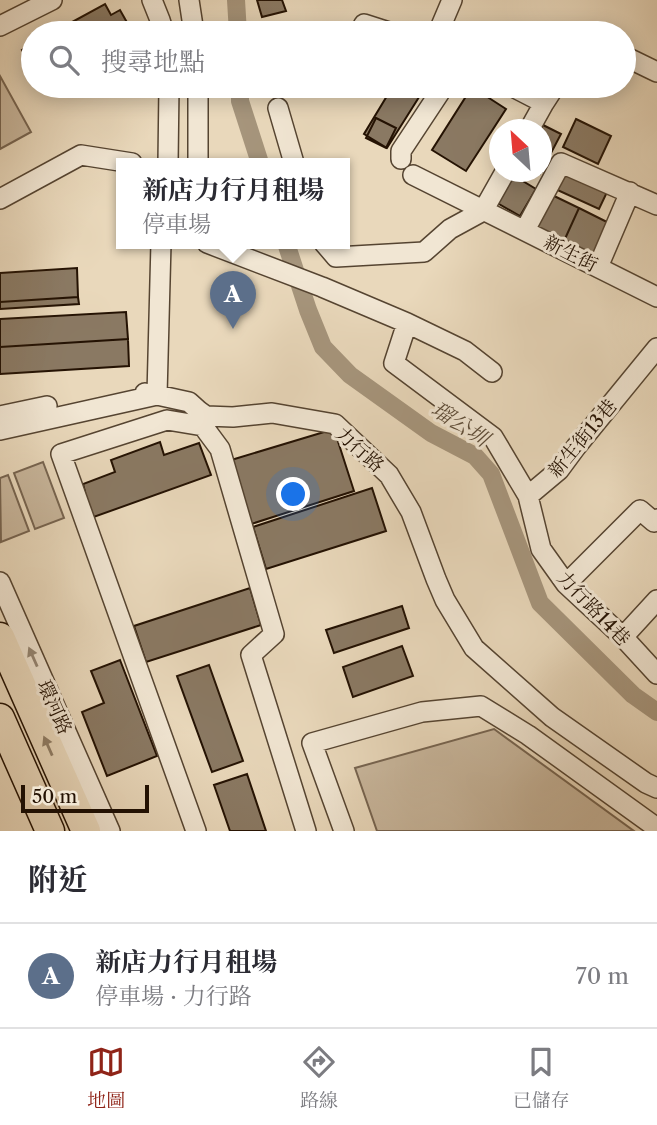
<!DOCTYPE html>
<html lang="zh-TW">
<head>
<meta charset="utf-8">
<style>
	body { margin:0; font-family:"Libre Caslon Text","Noto Serif TC",serif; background:#f7f7f7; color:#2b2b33 }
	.compass { position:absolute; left:489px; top:119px; width:63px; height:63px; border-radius:50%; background:#fff; box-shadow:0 4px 18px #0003; rotate:334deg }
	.scale { position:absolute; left:21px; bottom:18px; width:128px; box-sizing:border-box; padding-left:7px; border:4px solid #241203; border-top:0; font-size:19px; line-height:24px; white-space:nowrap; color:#241203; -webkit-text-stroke:5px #f1e6d3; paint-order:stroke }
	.you { position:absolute; left:294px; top:495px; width:24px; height:24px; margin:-18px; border:5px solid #fff; border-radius:50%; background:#1a73e8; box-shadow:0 0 0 10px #1a73e833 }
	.badge { display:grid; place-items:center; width:46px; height:46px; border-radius:50%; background:#8f2418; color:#fff; font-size:23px; font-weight:700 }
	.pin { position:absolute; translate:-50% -58px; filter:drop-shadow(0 2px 4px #0008) }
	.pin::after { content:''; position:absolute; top:37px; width:24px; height:21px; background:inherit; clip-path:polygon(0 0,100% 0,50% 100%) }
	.popup { position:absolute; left:116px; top:158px; width:234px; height:91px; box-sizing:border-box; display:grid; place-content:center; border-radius:0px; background:#fff; filter:drop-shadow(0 2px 5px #0005); font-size:23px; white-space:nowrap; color:#7c7c81 }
	.popup b { font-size:26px; color:#2b2b33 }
	.popup::after { content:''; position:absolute; left:50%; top:100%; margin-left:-14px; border:14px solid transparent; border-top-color:#fff }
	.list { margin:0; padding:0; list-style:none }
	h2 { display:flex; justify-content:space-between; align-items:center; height:91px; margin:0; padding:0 28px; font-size:30px }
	h2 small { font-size:23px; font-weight:400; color:#7c7c81 }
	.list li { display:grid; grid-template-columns:46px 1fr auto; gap:21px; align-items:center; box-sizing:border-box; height:105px; padding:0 28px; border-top:2px solid #e1e1e2 }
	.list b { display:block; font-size:26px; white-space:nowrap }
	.list p { margin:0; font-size:23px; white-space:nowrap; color:#7c7c81 }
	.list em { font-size:23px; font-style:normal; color:#7c7c81 }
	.icon { flex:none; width:38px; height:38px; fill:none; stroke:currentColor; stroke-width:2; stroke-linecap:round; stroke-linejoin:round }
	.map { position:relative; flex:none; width:657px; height:831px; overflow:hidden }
	.search { position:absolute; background:#fff; box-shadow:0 4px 18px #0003; left:21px; right:21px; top:21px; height:77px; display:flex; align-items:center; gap:18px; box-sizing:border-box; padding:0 24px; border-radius:38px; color:#7c7c81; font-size:26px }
	.sheet { height:196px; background:#fff }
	nav { display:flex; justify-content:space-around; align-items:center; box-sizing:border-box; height:98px; border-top:2px solid #e1e1e2; background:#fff; font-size:19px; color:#7c7c81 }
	nav a { display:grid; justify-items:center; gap:4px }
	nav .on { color:#8f2418 }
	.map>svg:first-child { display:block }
	.green { fill:#c8b69c; stroke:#766450; stroke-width:2 }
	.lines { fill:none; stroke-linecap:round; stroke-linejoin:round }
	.canal { stroke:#a6957c; stroke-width:18 }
	.building { fill:#8a7963; stroke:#241203; stroke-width:2 }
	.minor-casing { stroke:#554431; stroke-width:22 }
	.highway-casing { stroke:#241203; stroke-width:31 }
	.minor { stroke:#f1e6d3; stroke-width:19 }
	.highway { stroke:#e9d8bb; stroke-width:28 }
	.oneway { fill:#958775 }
	.oneway2 { fill:#907f68 }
	.labels { text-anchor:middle; stroke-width:6; stroke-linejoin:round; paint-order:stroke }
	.street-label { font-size:19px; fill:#241203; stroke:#f1e6d3 }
	.water-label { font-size:21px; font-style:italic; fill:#5e4d39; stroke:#f1e6d3 }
</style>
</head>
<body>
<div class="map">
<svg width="657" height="831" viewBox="0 0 657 831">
	<rect width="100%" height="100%" fill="#e9d8bb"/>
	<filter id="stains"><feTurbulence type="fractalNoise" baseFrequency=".00286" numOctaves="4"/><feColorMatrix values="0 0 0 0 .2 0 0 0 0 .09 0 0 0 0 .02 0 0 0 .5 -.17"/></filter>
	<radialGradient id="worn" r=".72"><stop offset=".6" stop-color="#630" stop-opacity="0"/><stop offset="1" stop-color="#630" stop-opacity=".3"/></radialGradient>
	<path class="green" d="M0 76 31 132 0 149Z
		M43 462 64 518 35 529 14 473Z
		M8 475 29 531 1 542 0 478Z
		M494 729 634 831H377L355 768Z"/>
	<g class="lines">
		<path class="canal" d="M236 0 238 33
			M240 86V101L260 163
			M286 243 308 310 323 347 350 375 431 433 475 456 491 474 540 603 633 695 657 712"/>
	</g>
	<path class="building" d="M257 0H282L286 11 262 17Z
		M105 4 111 15 120 10 129 26 121 31 123 33H52Z
		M33 44V71L22 50Z
		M393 86H426L387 148 364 134Z
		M472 87 506 109 466 171 432 150Z
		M376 118 396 128 386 148 366 138Z
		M576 119 611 136 598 164 563 147Z
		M537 122 561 134 540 174 536 172H542V130H533Z
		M562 169 608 190 599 209 553 188Z
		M508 172 536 189 520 216 492 200Z
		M550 194 579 208 564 241 534 227Z
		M579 208 609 223 593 255 564 241Z
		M77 268 78 297 0 302V273Z
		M78 297 79 304 0 309V302Z
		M126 312 128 339 0 347V319Z
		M128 339 129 366 0 374V347Z
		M334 429 354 491 248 525 228 461Z
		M160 442 164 455 199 443 211 475 88 519 80 494 85 492 83 484 115 472 111 460Z
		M372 488 386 531 266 569 253 527Z
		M250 588 261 625 146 662 134 626Z
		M402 606 409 628 334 653 326 630Z
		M402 646 413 676 353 697 343 667Z
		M120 660 157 756 107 776 82 712 104 703 91 671Z
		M209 665 243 761 212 772 177 676Z
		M247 774 266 831H230L214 785Z"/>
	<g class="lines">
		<defs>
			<path id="minor" d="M152 0 160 20 164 33
				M189 0 194 33
				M0 26 52 0
				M359 33 364 24 392 33
				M438 33 452 0
				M624 56 657 72
				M511 86 544 103 555 86
				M278 108 294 163
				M529 130 544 103
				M401 159V151L444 86
				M168 163 169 86
				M198 163V86
				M413 175 657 297
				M0 199 81 155 132 163
				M525 230 561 163 657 205
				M207 243 322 287 407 323 394 363 493 437 528 496 541 549 566 584 623 637 657 674
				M324 243 336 257 424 252 450 229 483 211 505 172
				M598 267 630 192
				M407 323 465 351 492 372
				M145 393 157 395 161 243
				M0 416 47 406
				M0 430 157 395 189 402 199 411 206 416 233 417 272 413 335 424 389 475 411 512 436 579 445 600 474 648 552 717 646 783 657 788
				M528 496 559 470 576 447 657 348
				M0 582 110 831
				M566 584 640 510 654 522 657 519
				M623 637 657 600
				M196 831 61 454 167 420 203 426 220 449 274 634 251 655 306 831
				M344 831 312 743 422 712 481 706 528 735 657 828"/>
			<path id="highway" d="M0 637 86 831
				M0 718 50 831"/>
		</defs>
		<use href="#minor" class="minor-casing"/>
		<use href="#highway" class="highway-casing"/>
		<use href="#minor" class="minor"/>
		<use href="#highway" class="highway"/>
	</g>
	<defs><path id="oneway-solid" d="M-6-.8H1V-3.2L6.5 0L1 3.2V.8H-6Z" transform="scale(1.75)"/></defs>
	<use class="oneway" href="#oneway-solid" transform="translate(33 657) rotate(-114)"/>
	<use class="oneway2" href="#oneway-solid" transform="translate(48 746) rotate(-114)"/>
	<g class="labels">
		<g class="street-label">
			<text transform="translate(571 253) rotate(27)" y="7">新生街</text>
			<text transform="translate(582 438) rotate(-50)" y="7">新生街13巷</text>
			<text transform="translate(360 449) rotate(42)" y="7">力行路</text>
			<text transform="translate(594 608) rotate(46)" y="7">力行路14巷</text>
			<text transform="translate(55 707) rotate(66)" y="7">環河路</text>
		</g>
		<g class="water-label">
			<text transform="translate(460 424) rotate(33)" y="7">瑠公圳</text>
		</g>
	</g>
	<rect width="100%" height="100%" filter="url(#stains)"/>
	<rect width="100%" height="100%" fill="url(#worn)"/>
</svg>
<svg class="compass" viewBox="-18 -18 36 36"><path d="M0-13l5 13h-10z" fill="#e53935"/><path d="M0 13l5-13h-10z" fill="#7c7c81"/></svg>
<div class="scale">50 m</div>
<div class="you"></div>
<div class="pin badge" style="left:233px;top:329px;background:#5c6f8a">A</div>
<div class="popup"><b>新店力行月租場</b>停車場</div>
<div class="search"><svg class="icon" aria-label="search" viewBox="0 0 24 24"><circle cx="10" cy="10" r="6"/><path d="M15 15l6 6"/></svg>搜尋地點</div>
</div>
<section class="sheet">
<h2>附近<small></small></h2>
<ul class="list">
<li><span class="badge" style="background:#5c6f8a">A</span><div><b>新店力行月租場</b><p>停車場 · 力行路</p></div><em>70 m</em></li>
</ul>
</section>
<nav>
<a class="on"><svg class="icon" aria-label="map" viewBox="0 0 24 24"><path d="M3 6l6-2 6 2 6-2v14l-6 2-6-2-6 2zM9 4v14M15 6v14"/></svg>地圖</a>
<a><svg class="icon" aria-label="directions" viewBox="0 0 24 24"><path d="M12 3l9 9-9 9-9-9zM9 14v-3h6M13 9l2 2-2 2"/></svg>路線</a>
<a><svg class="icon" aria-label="saved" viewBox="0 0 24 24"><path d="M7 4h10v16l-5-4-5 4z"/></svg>已儲存</a>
</nav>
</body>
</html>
